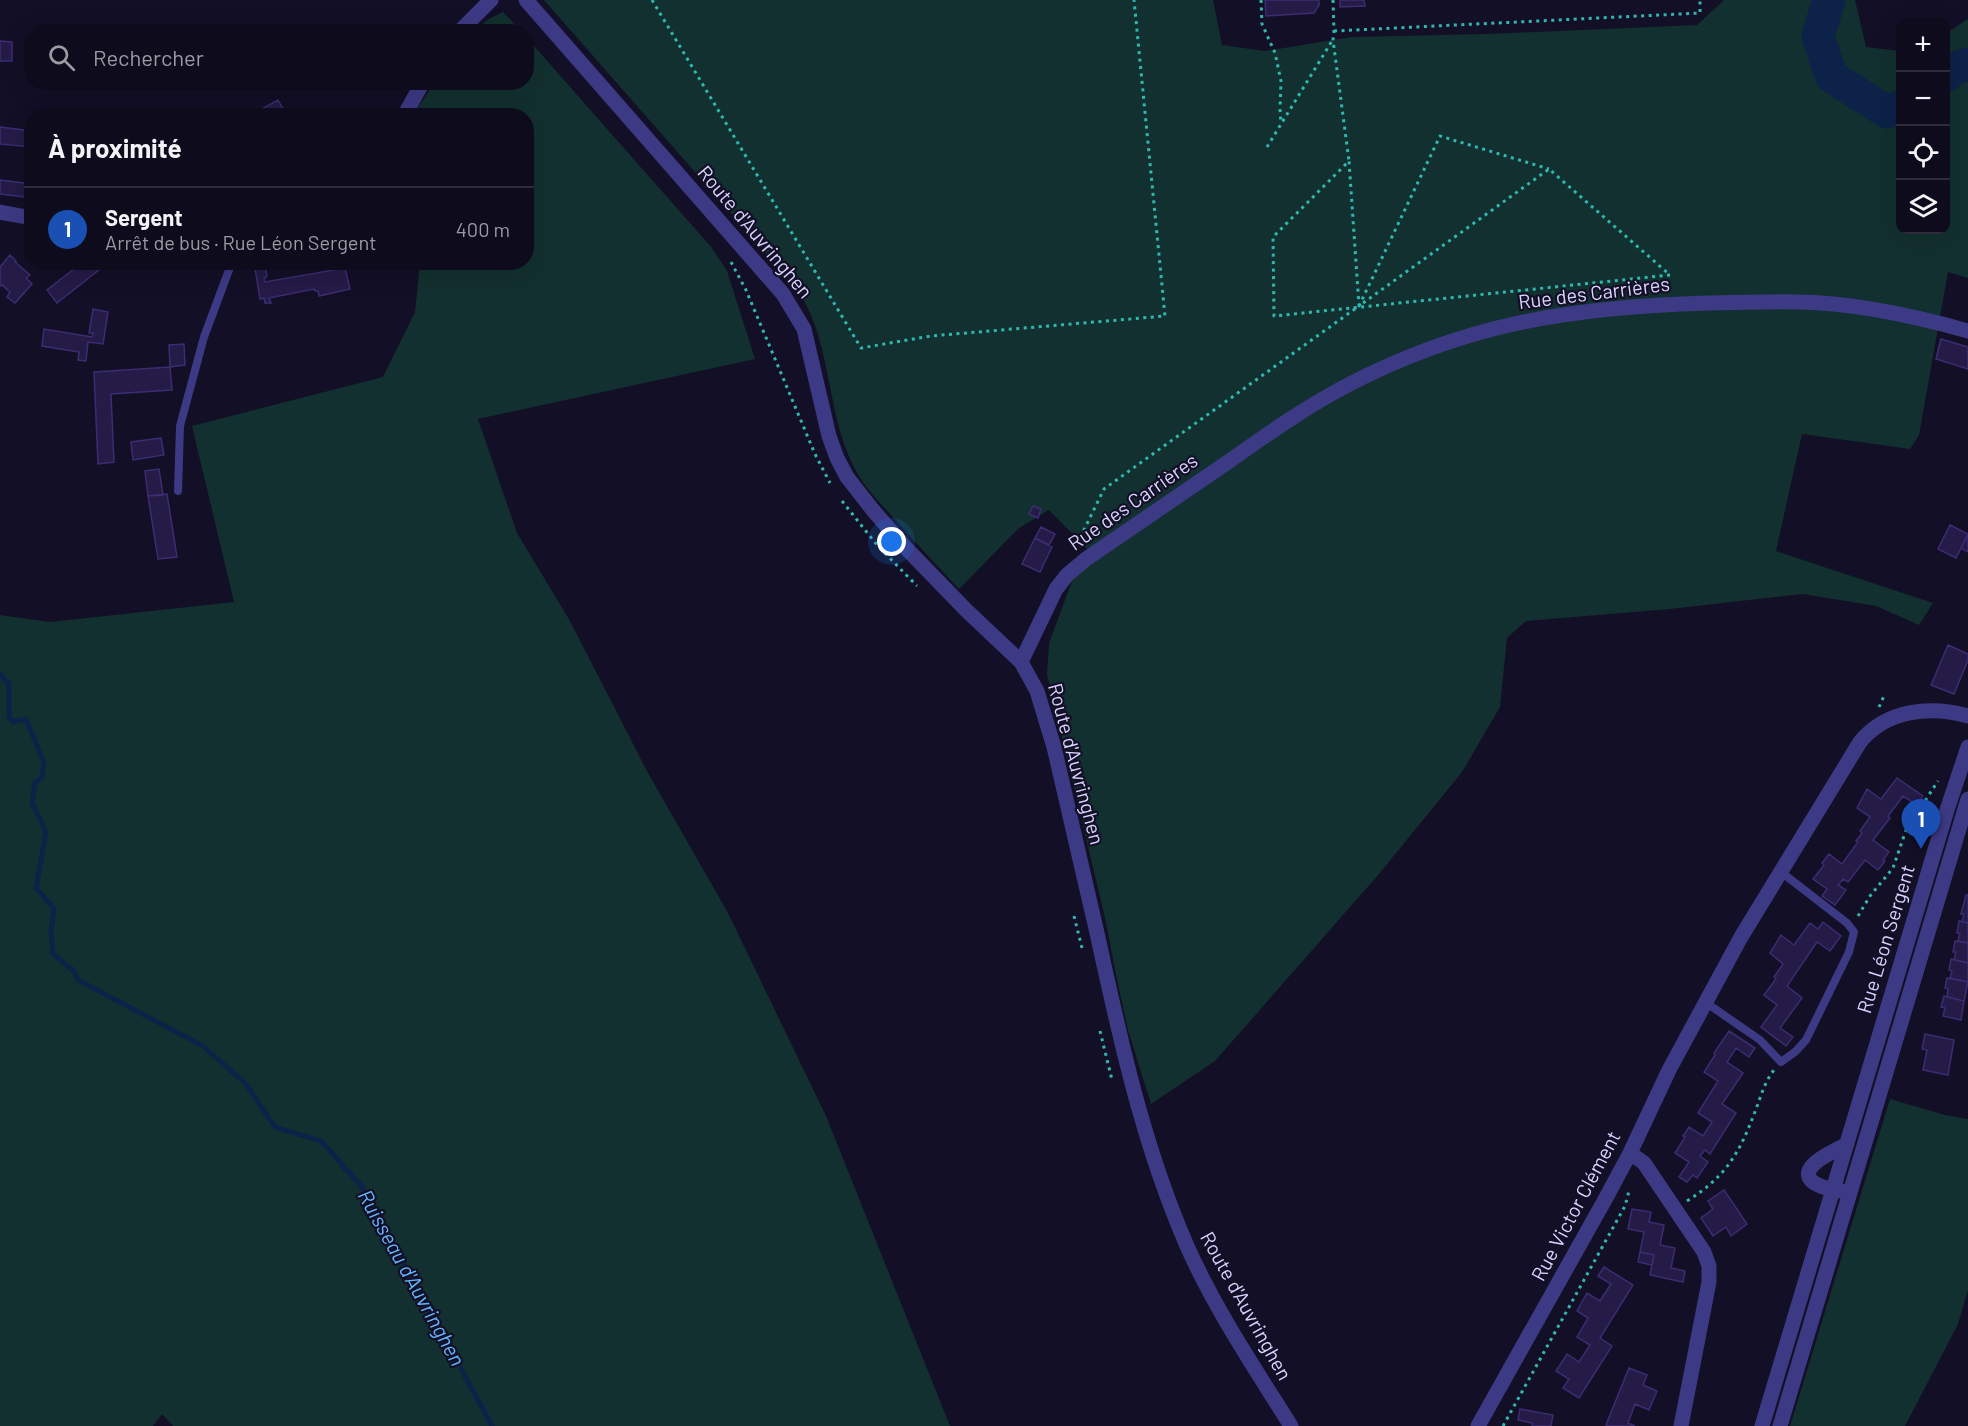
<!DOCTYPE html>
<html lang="fr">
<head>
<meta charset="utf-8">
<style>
	body { margin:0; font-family:Barlow,sans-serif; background:#171425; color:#f1f3f6 }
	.controls { position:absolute; right:18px; top:18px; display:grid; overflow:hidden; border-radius:12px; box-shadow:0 6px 24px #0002 }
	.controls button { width:54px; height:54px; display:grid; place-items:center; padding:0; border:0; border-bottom:2px solid #2e2b3b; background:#0e0b1c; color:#f1f3f6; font:30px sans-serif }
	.you { position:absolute; left:892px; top:542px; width:21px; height:21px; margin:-15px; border:4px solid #fff; border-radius:50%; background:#1a73e8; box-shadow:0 0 0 9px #1a73e833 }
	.badge { display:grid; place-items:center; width:39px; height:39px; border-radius:50%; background:#d93025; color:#fff; font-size:20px; font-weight:700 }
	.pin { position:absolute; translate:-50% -50px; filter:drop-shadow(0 2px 3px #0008) }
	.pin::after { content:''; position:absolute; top:32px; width:21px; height:18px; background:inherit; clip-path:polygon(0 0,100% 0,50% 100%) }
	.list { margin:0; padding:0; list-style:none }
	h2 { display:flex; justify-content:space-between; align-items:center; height:78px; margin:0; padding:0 24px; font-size:26px }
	h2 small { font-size:20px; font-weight:400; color:#9b9ba3 }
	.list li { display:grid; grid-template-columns:39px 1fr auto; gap:18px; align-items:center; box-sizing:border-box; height:84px; padding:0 24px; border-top:2px solid #2e2b3b }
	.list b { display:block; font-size:22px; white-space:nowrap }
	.list p { margin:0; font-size:20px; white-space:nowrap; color:#9b9ba3 }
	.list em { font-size:20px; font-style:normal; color:#9b9ba3 }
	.icon { flex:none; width:33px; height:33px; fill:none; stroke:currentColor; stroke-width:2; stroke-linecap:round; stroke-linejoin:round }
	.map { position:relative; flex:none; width:1968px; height:1426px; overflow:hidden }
	.search { position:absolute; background:#0e0b1c; box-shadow:0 6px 24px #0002; left:24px; top:24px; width:510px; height:66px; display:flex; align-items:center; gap:15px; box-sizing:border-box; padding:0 21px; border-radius:24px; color:#9b9ba3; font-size:22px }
	.panel { position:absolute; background:#0e0b1c; box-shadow:0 6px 24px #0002; left:24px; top:108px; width:510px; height:162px; border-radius:24px }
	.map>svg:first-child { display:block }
	.green { fill:#12302f }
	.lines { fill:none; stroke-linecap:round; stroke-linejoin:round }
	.stream { stroke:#0c2248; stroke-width:5 }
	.river { stroke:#0c2248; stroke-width:33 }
	.building { fill:#241b47; stroke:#3b2d73; stroke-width:1.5 }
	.path { stroke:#2fb8b0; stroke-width:3; stroke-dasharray:3 4.5; stroke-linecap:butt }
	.service { stroke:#3d3a85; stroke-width:8 }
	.minor { stroke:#3d3a85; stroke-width:15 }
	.labels { text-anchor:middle; stroke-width:4.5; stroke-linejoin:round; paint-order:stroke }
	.street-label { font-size:20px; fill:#d9d4ff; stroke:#130f26 }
	.water-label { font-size:21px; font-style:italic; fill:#62b6ff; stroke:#130f26 }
</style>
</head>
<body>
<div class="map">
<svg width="1968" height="1426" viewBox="0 0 1968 1426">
	<rect width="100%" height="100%" fill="#130f26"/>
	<path class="green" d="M544 0H1213L1222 45 1265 51 1352 37 1486 34 1697 25 1724 0H1855L1866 47 1900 51V230H1946V33L1968 19V278L1948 272 1919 435 1910 449 1802 434 1776 551 1933 603 1919 625 1876 606 1803 594 1670 609 1526 621 1507 638 1500 707 1462 772 1379 874 1215 1061 1151 1104 1128 1030 1115 970 1106 922 1047 674 1049 643 1072 581 1088 550 1049 510 1019 528 959 589C939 568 919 546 900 525 883 506 862 486 852 463 825 407 832 336 794 285Z
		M503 12 521 31H473L489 19Z
		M527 38 712 248 727 271 755 359 478 419 517 533 570 621 648 773 728 913 826 1116 950 1426H173L162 1414 153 1426H0V615L50 622 234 602 192 426 383 377 415 312 420 263 526 262V116L413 115 434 83 526 82Z
		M1890 1099 1945 1115 1968 1119V1290L1958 1324 1905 1426H1790Z"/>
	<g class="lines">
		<path class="stream" d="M0 674 9 684V717L13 722 26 719 44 762 42 777 35 783 32 803 46 832 36 888 54 909 51 932 53 954 73 970 78 980 203 1046 246 1084 275 1127 321 1141 362 1187 492 1426"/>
		<path class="river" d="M1829 0 1818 36 1831 76 1887 112 1900 106
			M1946 76 1953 69 1968 64"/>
	</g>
	<path class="building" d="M1265 0H1319V5L1314 13 1266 16Z
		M1340 0H1364L1365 6 1340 7Z
		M0 41 12 42V61H0Z
		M278 100 287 116H249Z
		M0 127 32 131V147L0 144Z
		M0 180 32 184V198L0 194Z
		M10 255 16 261 15 262 30 275 26 278 32 284 15 303 7 297 10 292 2 285 0 286V267Z
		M83 262H109L57 303 47 290Z
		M254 262H264L267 276 264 279 265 282 345 268 350 289 319 296 318 291H315L314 289 269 298 271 303H265L264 298 260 299Z
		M93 309 108 312 103 344 88 342 86 361 78 360 79 352 42 346 44 329 92 337 93 333H89Z
		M1941 339 1968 347V369L1936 359Z
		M184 344 185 365 170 367 169 345Z
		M170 367 172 390 111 394 114 462 98 464 94 372Z
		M161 438 164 455 133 460 131 442Z
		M159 469 163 495 148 496 145 471Z
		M167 494 177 557 158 559 148 496Z
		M1033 506 1041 509 1038 518 1029 514Z
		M1950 525 1968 534 1956 558 1938 549Z
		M1041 527 1055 534 1049 545 1035 538Z
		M1968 535V552L1961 548Z
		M1035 538 1052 547 1040 572 1022 564Z
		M1948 645 1968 654V660L1954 694 1931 685Z
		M1897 778 1923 796 1917 805 1903 796 1888 816 1890 818 1873 840 1889 852 1883 860 1885 861 1878 870 1865 860 1848 882 1843 879 1838 885 1846 890 1835 905 1822 896 1827 889 1813 879 1824 865 1822 863 1829 854 1842 864 1858 842 1856 841 1862 833 1860 831 1870 817 1857 808 1867 789 1881 799Z
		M1966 895H1968V923L1962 922 1964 914H1961Z
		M1959 921 1968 923V943L1958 941 1960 933H1957Z
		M1823 922 1841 936 1830 951 1817 942 1787 986 1802 998 1780 1028 1793 1037 1786 1046 1761 1027 1777 1005 1764 995 1776 979 1774 977 1783 964 1770 953 1781 935 1794 945 1810 923 1818 929Z
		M1955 941 1968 943V963L1954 960 1956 952H1953Z
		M1951 959 1968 963V982L1950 978 1952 971 1949 970Z
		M1947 978 1968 982 1964 1001 1947 997 1948 989 1945 988Z
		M1944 996 1964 1001 1961 1020 1943 1016 1945 1008 1941 1007Z
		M1729 1031 1755 1048 1749 1057 1736 1048 1727 1062 1743 1073 1722 1104 1736 1113 1710 1154 1705 1150 1700 1156 1708 1162 1697 1178 1693 1175 1687 1182 1679 1177 1689 1162 1675 1153 1685 1137 1683 1136 1689 1127 1703 1136 1712 1122 1698 1113 1718 1081 1704 1072 1715 1055 1714 1053Z
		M1925 1034 1954 1040 1948 1075 1923 1070 1927 1050 1922 1049Z
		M1724 1190 1747 1224 1731 1236 1726 1227 1713 1236 1701 1218 1713 1209 1708 1201Z
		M1632 1209 1651 1212 1649 1222 1664 1225 1660 1245 1675 1248 1671 1268 1685 1271 1683 1282 1650 1275 1654 1255 1640 1252 1644 1232 1628 1229Z
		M1640 1252 1654 1255 1652 1265 1638 1262Z
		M1604 1267 1633 1285 1600 1338 1612 1346 1579 1398 1563 1388 1569 1379 1556 1371 1567 1354 1579 1362 1590 1345 1577 1337 1588 1318 1577 1311 1587 1293 1600 1301 1611 1284 1598 1276Z
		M1629 1368 1647 1375 1643 1385 1657 1391 1649 1410 1635 1404 1628 1423 1635 1426H1608L1606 1425Z
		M1520 1409 1553 1415 1551 1426H1532V1423L1518 1420Z"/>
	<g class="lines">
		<path class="path" d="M652 0 861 348 931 336 1165 316 1134 0
			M1261 0 1262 24 1275 53 1281 81 1280 109 1281 124
			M1333 0 1334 31 1333 40 1349 161
			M1334 31 1700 13V0
			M1267 147 1332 41
			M731 262 746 290 815 454 830 483
			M1670 275 1274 316 1273 237 1349 161 1359 306 1549 169 1670 275
			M842 501 877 545 917 586
			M1077 544 1104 489 1359 306 1440 136 1549 169
			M1879 707 1884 696
			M1074 916 1082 948
			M1858 916 1870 896 1893 868 1906 830 1938 781
			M1100 1031 1112 1080
			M1687 1201C1727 1176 1740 1152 1756 1109 1761 1096 1765 1081 1774 1070
			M1503 1426 1625 1206 1629 1191"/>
		<path class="service" d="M178 491 180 426 204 337 232 262
			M1705 1002 1760 1040 1781 1062 1795 1052 1806 1040 1849 952 1854 932 1847 923 1781 872"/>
		<path class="minor" d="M526 0 783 294 804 329 829 436 837 458 847 477 872 509 903 545 966 610 1021 662 1037 691 1054 747C1068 809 1083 871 1097 933 1120 1039 1143 1145 1187 1246 1215 1309 1254 1367 1291 1426
			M459 32 491 0
			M404 116 423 82
			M0 212 32 218
			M1021 662 1056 589 1067 575 1086 559C1133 527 1181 494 1228 462 1266 435 1303 409 1344 387 1465 323 1573 307 1708 303 1738 303 1769 301 1799 302 1853 303 1915 316 1968 331
			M1630 1153 1644 1163 1704 1252 1709 1266V1282L1681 1426
			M1842 1191C1831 1190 1796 1183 1813 1165 1821 1156 1837 1150 1847 1144
			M1478 1426 1607 1196 1630 1153 1669 1070 1741 937 1860 742C1886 710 1930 705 1968 716
			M1762 1426 1947 810 1968 747
			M1780 1426 1968 799"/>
	</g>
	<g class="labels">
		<g class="street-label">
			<text transform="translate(755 232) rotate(50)" y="7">Route d'Auvringhen</text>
			<text transform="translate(1594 293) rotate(-7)" y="7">Rue des Carrières</text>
			<text transform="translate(1133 502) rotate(-35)" y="7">Rue des Carrières</text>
			<text transform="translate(1076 764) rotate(75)" y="7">Route d'Auvringhen</text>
			<text transform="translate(1886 939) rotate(-73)" y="7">Rue Léon Sergent</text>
			<text transform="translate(1576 1206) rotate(-62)" y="7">Rue Victor Clément</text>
			<text transform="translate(1246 1306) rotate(61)" y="7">Route d'Auvringhen</text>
		</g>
		<g class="water-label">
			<text transform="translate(411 1278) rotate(61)" y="7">Ruisseau d'Auvringhen</text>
		</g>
	</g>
</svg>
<div class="controls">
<button>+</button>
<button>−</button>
<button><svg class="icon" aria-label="locate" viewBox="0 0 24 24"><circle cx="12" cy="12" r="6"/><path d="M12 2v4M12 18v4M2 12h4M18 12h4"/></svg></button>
<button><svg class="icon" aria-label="layers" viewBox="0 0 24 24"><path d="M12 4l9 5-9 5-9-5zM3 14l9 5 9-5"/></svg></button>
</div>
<div class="you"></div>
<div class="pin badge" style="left:1921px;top:849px;background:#1a4fb4">1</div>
<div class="search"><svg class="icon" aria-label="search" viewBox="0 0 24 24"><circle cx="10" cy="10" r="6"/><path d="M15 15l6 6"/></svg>Rechercher</div>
<section class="panel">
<h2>À proximité<small></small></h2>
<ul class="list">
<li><span class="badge" style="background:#1a4fb4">1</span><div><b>Sergent</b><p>Arrêt de bus · Rue Léon Sergent</p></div><em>400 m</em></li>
</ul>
</section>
</div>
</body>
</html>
